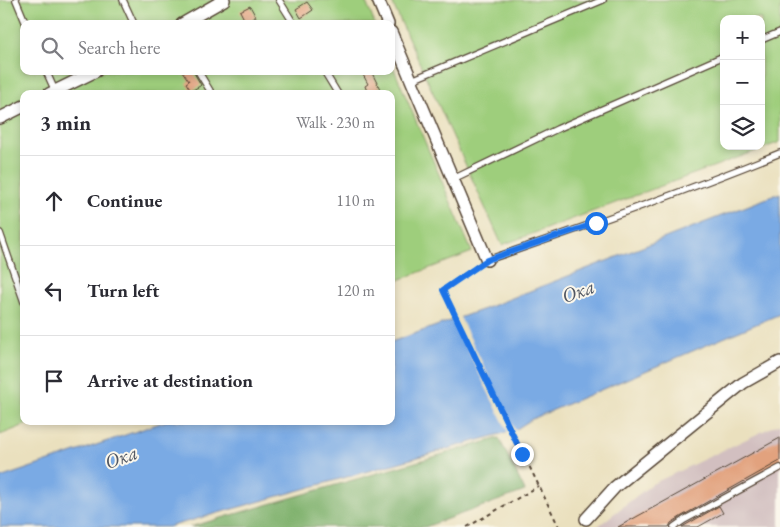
<!DOCTYPE html>
<html lang="en">
<head>
<meta charset="utf-8">
<style>
	body { margin:0; font-family:"EB Garamond",serif; background:#f7f7f7; color:#2b2b33 }
	.controls { position:absolute; right:15px; top:15px; display:grid; overflow:hidden; border-radius:10px; box-shadow:0 2px 8px #0003 }
	.controls button { width:45px; height:45px; display:grid; place-items:center; padding:0; border:0; border-bottom:1px solid #e1e1e2; background:#fff; color:#2b2b33; font:25px sans-serif }
	.stop { position:absolute; width:15px; height:15px; margin:-11px; border:4px solid #1a73e8; border-radius:50%; background:#fff }
	.stop.end { background:#1a73e8; border-color:#fff; box-shadow:0 1px 5px #0008 }
	.list { margin:0; padding:0; list-style:none }
	h2 { display:flex; justify-content:space-between; align-items:center; height:65px; margin:0; padding:0 20px; font-size:21px }
	h2 small { font-size:16px; font-weight:400; color:#7c7c81 }
	.list li { display:grid; grid-template-columns:32px 1fr auto; gap:15px; align-items:center; box-sizing:border-box; height:90px; padding:0 20px; border-top:1px solid #e1e1e2 }
	.list b { display:block; font-size:19px; white-space:nowrap }
	.list em { font-size:16px; font-style:normal; color:#7c7c81 }
	.icon { flex:none; width:28px; height:28px; fill:none; stroke:currentColor; stroke-width:2; stroke-linecap:round; stroke-linejoin:round }
	.map { position:relative; flex:none; width:780px; height:527px; overflow:hidden }
	.search { position:absolute; background:#fff; box-shadow:0 2px 8px #0003; left:20px; top:20px; width:375px; height:55px; display:flex; align-items:center; gap:12px; box-sizing:border-box; padding:0 18px; border-radius:10px; color:#7c7c81; font-size:19px }
	.panel { position:absolute; background:#fff; box-shadow:0 2px 8px #0003; left:20px; top:90px; width:375px; height:335px; border-radius:10px }
	.map>svg:first-child { display:block }
	.industrial { fill:#d2bfc0 }
	.green { fill:#9ece7c; stroke:#6c7c4d; fill-rule:evenodd }
	.forest { fill:#7eb16c; stroke:#5c6e45 }
	.water { fill:#7aaae4; stroke:#5a6a81 }
	.pier { fill:#eae0be }
	.building { fill:#e2a27e }
	.lines { fill:none; stroke-linecap:round; stroke-linejoin:round }
	.lane-casing { stroke:#554536; stroke-width:8 }
	.street-casing { stroke:#554536; stroke-width:14 }
	.path { stroke:#554536; stroke-width:2; stroke-dasharray:4 4; stroke-linecap:butt }
	.lane { stroke:#fff; stroke-width:5.5 }
	.street { stroke:#fff; stroke-width:11 }
	.route { stroke:#1a73e8; stroke-width:6 }
	.labels { text-anchor:middle; stroke-width:4; stroke-linejoin:round; paint-order:stroke }
	.water-label { font-size:20px; font-style:italic; fill:#515763; stroke:#fbf7ec }
</style>
</head>
<body>
<div class="map">
<svg width="780" height="527" viewBox="0 0 780 527">
	<rect width="100%" height="100%" fill="#fbf7ec"/>
	<filter id="ink" filterUnits="userSpaceOnUse"><feTurbulence type="fractalNoise" baseFrequency=".02" numOctaves="2"/><feDisplacementMap in="SourceGraphic" scale="10" xChannelSelector="R" yChannelSelector="G"/><feConvolveMatrix kernelMatrix="1 2 1 2 8 2 1 2 1" color-interpolation-filters="sRGB"/></filter>
	<filter id="wash" filterUnits="userSpaceOnUse"><feTurbulence type="fractalNoise" baseFrequency=".0096" numOctaves="4" result="noise"/><feDisplacementMap in="SourceGraphic" scale="20" xChannelSelector="R" yChannelSelector="G"/><feGaussianBlur stdDeviation="1.12" result="paint"/><feColorMatrix in="noise" values="0 0 0 0 0 0 0 0 0 0 0 0 0 0 0 0 0 1.4 0 .05"/><feComposite in="paint" operator="in"/></filter>
	<g filter="url(#wash)">
		<rect width="100%" height="100%" fill="#eae0be"/>
		<path class="industrial" d="M780 423V527H597L652 484Z"/>
		<path class="green" d="M0 0H365L375 24H24V71H391V62L472 252 391 283V94H24V421H35L0 435Z
			M391 0H780V142L502 245ZM724 19H761V146H724Z"/>
		<path class="forest" d="M499 438 525 491 425 527H190Z"/>
		<path class="water" d="M780 193V314L532 419 515 430 168 527H0V478L166 421H391V342L484 309Z"/>
		<path class="pier" d="M459 315 516 432 509 434 451 317Z"/>
		<g id="blocks">
			<path class="building" d="M307 2 313 10 301 18 296 9Z
				M250 6 256 17 246 23 240 11Z
				M182 71H193L201 85 200 86 191 91 186 83 189 81Z
				M361 71H371L380 89 368 94 365 86 368 84Z
				M780 438V461L682 516 671 523 669 527H618Z
				M719 506 723 513 698 527H682Z"/>
		</g>
	</g>
	<g filter="url(#ink)">
		<use href="#blocks" fill-opacity="0" stroke="#554536" stroke-width="1"/>
		<g class="lines">
			<defs>
				<path id="lane" d="M16 0 26 24
					M123 0 134 24
					M279 0 294 24
					M761 40 780 32
					M46 71 55 91
					M198 71 212 94
					M324 71 338 94
					M412 80 603 0
					M453 179 557 129 724 56
					M0 233 24 302
					M487 260C585 227 684 192 780 153
					M674 527 684 520 780 468"/>
				<path id="street" d="M378 0 388 24
					M182 24 224 0
					M391 32 487 260
					M49 94 96 71
					M0 118 24 106
					M586 519 615 487 743 383 780 362"/>
			</defs>
			<use href="#lane" class="lane-casing"/>
			<use href="#street" class="street-casing"/>
			<path class="path" d="M478 265 443 290 559 527
				M467 527 539 486"/>
			<use href="#lane" class="lane"/>
			<use href="#street" class="street"/>
		</g>
	</g>
	<g class="lines" filter="url(#ink)">
		<path class="route" d="M522 454 443 290 487 260 596 223"/>
	</g>
	<g class="labels">
		<g class="water-label">
			<text transform="translate(578 291) rotate(-20)" y="7">Ока</text>
			<text transform="translate(121 457) rotate(-20)" y="7">Ока</text>
		</g>
	</g>
</svg>
<div class="controls">
<button>+</button>
<button>−</button>
<button><svg class="icon" aria-label="layers" viewBox="0 0 24 24"><path d="M12 4l9 5-9 5-9-5zM3 14l9 5 9-5"/></svg></button>
</div>
<div class="stop" style="left:596px;top:223px"></div>
<div class="stop end" style="left:522px;top:454px"></div>
<div class="search"><svg class="icon" aria-label="search" viewBox="0 0 24 24"><circle cx="10" cy="10" r="6"/><path d="M15 15l6 6"/></svg>Search here</div>
<section class="panel">
<h2>3 min<small>Walk · 230 m</small></h2>
<ul class="list">
<li><svg class="icon" aria-label="ahead" viewBox="0 0 24 24"><path d="M12 20V5M6 11l6-6 6 6"/></svg><div><b>Continue</b></div><em>110 m</em></li>
<li><svg class="icon" aria-label="left" viewBox="0 0 24 24"><path d="M17 20v-9H6M10 6l-5 5 5 5"/></svg><div><b>Turn left</b></div><em>120 m</em></li>
<li><svg class="icon" aria-label="arrive" viewBox="0 0 24 24"><path d="M6 21V4h12l-3 4 3 4H6"/></svg><div><b>Arrive at destination</b></div></li>
</ul>
</section>
</div>
</body>
</html>
